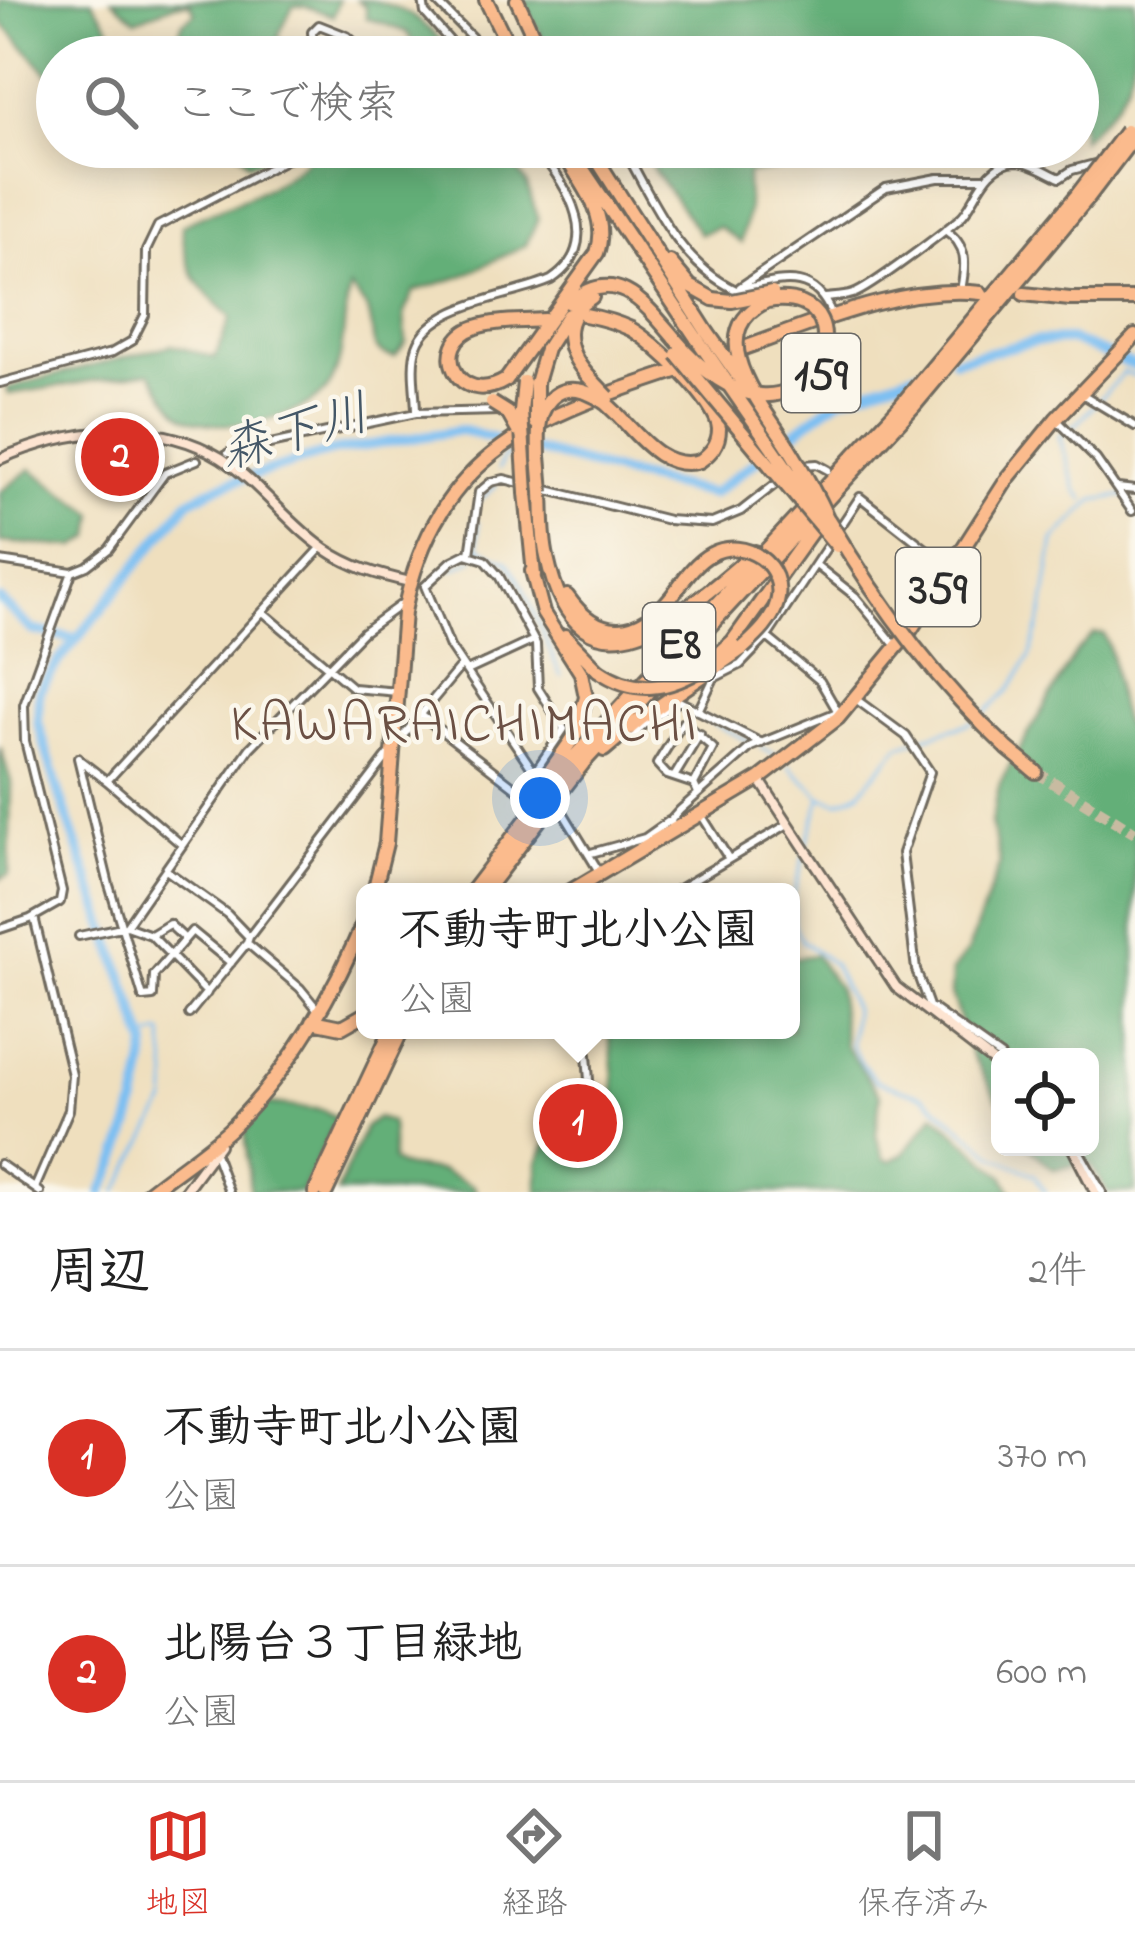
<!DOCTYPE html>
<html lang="ja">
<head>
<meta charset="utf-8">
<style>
	body { margin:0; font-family:"Indie Flower","Klee One",sans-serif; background:#f6f6f6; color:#222 }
	.controls { position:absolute; right:36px; bottom:36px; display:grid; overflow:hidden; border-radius:18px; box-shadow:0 6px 30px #0003 }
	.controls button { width:108px; height:108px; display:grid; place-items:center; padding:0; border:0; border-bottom:3px solid #e0e0e0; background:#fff; color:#222; font:60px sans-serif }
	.you { position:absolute; left:540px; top:798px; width:42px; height:42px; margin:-30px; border:9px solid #fff; border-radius:50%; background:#1a73e8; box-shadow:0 0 0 18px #1a73e833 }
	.badge { display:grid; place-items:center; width:78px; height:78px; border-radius:50%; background:#d93025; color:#fff; font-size:39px; font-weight:700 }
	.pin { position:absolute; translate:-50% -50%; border:6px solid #fff; box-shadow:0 3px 12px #0006 }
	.popup { position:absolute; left:356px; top:883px; width:444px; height:156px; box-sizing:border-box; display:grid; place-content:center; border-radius:18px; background:#fff; filter:drop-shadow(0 3px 9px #0005); font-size:39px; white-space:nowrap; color:#767676 }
	.popup b { font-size:45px; color:#222 }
	.popup::after { content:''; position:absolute; left:50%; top:100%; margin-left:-24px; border:24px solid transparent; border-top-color:#fff }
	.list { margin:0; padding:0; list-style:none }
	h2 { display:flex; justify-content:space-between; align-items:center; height:156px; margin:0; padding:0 48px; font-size:51px }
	h2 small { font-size:39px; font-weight:400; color:#767676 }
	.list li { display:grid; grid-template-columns:78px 1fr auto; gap:36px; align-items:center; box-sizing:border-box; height:216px; padding:0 48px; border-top:3px solid #e0e0e0 }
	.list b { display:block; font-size:45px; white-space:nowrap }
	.list p { margin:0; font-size:39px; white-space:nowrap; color:#767676 }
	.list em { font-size:39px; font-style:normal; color:#767676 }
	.icon { flex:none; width:66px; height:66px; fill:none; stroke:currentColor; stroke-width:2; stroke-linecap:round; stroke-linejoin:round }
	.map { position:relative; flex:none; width:1135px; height:1192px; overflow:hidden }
	.search { position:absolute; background:#fff; box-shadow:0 6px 30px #0003; left:36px; right:36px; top:36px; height:132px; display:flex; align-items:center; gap:30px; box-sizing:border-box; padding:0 42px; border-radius:66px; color:#767676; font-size:45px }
	.sheet { height:588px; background:#fff }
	nav { display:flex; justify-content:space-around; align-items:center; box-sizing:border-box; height:168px; border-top:3px solid #e0e0e0; background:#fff; font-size:33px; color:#767676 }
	nav a { display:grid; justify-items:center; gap:6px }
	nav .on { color:#d93025 }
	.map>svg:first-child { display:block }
	.forest { fill:#64af78; stroke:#486d52; stroke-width:3 }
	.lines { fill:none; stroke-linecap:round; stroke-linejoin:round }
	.stream { stroke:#7dbff2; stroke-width:3 }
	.river { stroke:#7dbff2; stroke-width:10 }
	.highway-tunnel { stroke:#c8bba1; stroke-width:12; stroke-dasharray:12 6; stroke-linecap:butt }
	.street-casing { stroke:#706a5e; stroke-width:12 }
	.secondary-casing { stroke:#706a5e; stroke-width:14 }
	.highway-casing { stroke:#706a5e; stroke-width:18 }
	.street { stroke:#fff; stroke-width:6 }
	.secondary { stroke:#fde4d1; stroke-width:8 }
	.highway { stroke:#fbbb8d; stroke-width:12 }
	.highway-bridge-casing { stroke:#706a5e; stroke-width:18; stroke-linecap:butt }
	.highway-bridge { stroke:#fbbb8d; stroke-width:12 }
	.labels { text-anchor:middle; stroke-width:9; stroke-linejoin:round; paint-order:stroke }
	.shield { fill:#fbf7ec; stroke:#696865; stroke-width:3 }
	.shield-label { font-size:45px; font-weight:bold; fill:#2b2b2b }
	.water-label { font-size:51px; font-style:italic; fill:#445767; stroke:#fbf7ec }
	.quarter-label { font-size:54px; letter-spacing:3px; fill:#6b5044; stroke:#fbf7ec }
</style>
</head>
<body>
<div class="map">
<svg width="1135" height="1192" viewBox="0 0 1135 1192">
	<rect width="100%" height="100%" fill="#fbf7ec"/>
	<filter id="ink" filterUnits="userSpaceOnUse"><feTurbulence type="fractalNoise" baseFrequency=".00833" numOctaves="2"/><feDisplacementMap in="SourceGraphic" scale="24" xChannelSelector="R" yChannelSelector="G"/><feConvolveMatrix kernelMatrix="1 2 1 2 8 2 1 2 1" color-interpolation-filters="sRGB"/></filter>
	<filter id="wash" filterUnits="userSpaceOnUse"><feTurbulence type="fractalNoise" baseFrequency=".004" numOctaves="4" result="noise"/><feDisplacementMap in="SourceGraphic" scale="48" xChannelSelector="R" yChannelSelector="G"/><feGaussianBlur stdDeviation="2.7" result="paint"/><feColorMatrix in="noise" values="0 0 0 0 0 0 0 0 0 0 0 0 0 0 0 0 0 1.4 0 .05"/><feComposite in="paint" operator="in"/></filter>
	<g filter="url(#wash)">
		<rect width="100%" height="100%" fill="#efdfbe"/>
		<path class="forest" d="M0 0H92L118 40 123 57H57V83L0 21Z
			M112 0H339L333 16 305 6H293L278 36 287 57H135L141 46 164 39 176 41 183 22 195 13 190 3 176 4 136 20Z
			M357 0C401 0 428 25 456 57H420L407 32 366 18V7Z
			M523 0H1135C1135 72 1135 91 1081 139L1078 57H576L564 42 549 51Z
			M234 147H300L297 152 249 163Z
			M316 147H502L527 185 538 218 526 245 460 277 414 291 404 313 406 343 395 357C365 353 377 335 368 312 365 304 355 294 350 288 341 320 347 357 329 386 309 419 216 436 184 416 171 408 160 384 150 372L9 394 7 388 172 345 215 358 231 317C198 286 184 272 182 225 224 204 291 188 316 147Z
			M645 147H865L835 160 747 174 748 210 741 243 719 227 700 234 653 169Z
			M31 469 95 514 92 537 76 547 0 542V492Z
			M1094 634H1104C1122 674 1108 702 1135 743V1192H1108L1090 1163 1053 1169 1029 1147H1090V1057H1000V1104L971 1053 951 994 952 971 968 951 1000 863 991 822 1000 783 1076 652Z
			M0 746 11 782 9 874 0 879Z
			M815 955 838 988 845 1045 880 1095 876 1136 884 1159 891 1161 904 1153 935 1114 1004 1177 1012 1192H538V1162L552 1133 574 1128 595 1134C626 1115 611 1061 609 1030H791V958Z
			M260 1103 323 1110 337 1118 302 1192H250L245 1133Z
			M377 1118 391 1122 393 1161 400 1166 441 1171 474 1186 476 1192H337L365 1127Z"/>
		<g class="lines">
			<path class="stream" d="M499 469 503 457 518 454
				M1084 499 1076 490 1059 436 1079 422 1124 372 1135 376
				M479 501 496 486
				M478 522V552
				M480 548 507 561 521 583 561 676
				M452 570 474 559
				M676 705 751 742
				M981 717 1010 689 1030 657 1043 612 1054 540 1094 500 1135 494
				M760 747 778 756
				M789 766 822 797 838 802 859 793 900 745 973 722
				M806 846 821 798
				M804 855 793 897 794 925 802 941 833 964 854 1009 851 1044 861 1062 876 1081 924 1096 995 1156 1035 1175 1045 1192
				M151 1037 161 1033
				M117 1192 166 1102 168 1077 163 1033"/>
			<path class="river" d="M954 360 1037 341 1070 340 1135 366
				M0 600 32 630 77 639
				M102 1192C126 1148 140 1096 147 1046L59 793 38 722 39 691 59 661 189 501 219 486 329 452 461 430 623 474 712 494 840 398 931 368"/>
		</g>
	</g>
	<g filter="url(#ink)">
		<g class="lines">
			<path class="highway-tunnel" d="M1036 772 1135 833"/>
			<defs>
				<path id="street" d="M423 0 425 13 464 57
					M435 0 491 57
					M314 57 312 32 319 25 347 36 370 57
					M623 147C653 201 678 263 736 290 775 283 813 265 832 315
					M945 230C968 245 966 265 961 290
					M740 287 886 188 938 178H986
					M825 298C833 297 844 297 853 294 869 289 944 232 960 218 976 205 983 162 1017 161 1030 161 1048 173 1060 178L1072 170 1102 162
					M0 383 111 353 132 341 145 315 146 251 158 226 287 159 297 147
					M1082 394 1135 426
					M416 413C416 392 410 366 417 346 432 303 513 297 551 280 605 244 568 184 534 147
					M1056 419 1096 459 1132 511
					M228 453 416 413 501 411
					M803 465 817 464 828 470
					M1118 488 1135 490
					M470 554 479 492 491 482 504 479 668 520 712 523 741 511 782 479
					M0 561 72 572 87 566 109 549 165 473 197 460
					M816 565 855 596 895 645
					M425 586 450 647 535 773
					M263 612 353 688 398 692
					M767 637 820 681 838 712
					M467 671 534 640
					M857 700 906 736 930 772 902 853 916 970 929 1006 1001 1057
					M698 711 714 678 740 665 767 637 860 497 949 567
					M421 715 521 792 564 729 538 688 536 644 499 576 485 560 466 554 452 561 425 586
					M630 738 633 739 641 727 679 701 762 743
					M397 743 461 666
					M78 758 109 885 143 997 153 996 154 975 192 931 231 963
					M81 761 107 781
					M674 777 700 734
					M694 784 713 748 683 722 657 764 667 775 694 784 698 793
					M564 814 600 873
					M702 816 729 859
					M672 827 671 820 680 810 751 747 837 712
					M182 845 107 781 322 547
					M591 853 645 838 669 821
					M166 870 227 914 249 937 247 943 300 988 318 1010
					M674 892 788 824
					M34 917 72 1075 69 1110 35 1188
					M126 926 250 748 363 632 407 600
					M0 929 30 919 60 902 62 891 25 741 24 705 72 572
					M151 935 169 924 184 938
					M79 936 126 926 151 935 207 993
					M249 937 389 754
					M189 1014 247 943
					M577 1030 587 1055 592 1118
					M1077 1147 1102 1192
					M214 1151 229 1192
					M0 1164 40 1192"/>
				<path id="secondary" d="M0 459C68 429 155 417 221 458 260 483 287 523 325 549 351 567 379 575 410 582
					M759 779 896 987 1000 1067
					M1072 1147 1095 1192
					M184 1192 219 1145"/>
				<path id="highway" d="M486 0 514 57
					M517 0 543 57
					M568 147 697 339
					M589 147 707 332
					M670 262 690 286 713 299
					M1024 294 1070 299H1135
					M570 303C616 263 646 305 675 339
					M585 315C601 318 616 322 631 329 654 342 718 402 719 429 719 444 711 453 700 461 663 472 638 435 615 412
					M544 320C522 322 497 320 476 327 428 343 457 410 506 380L597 253C611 214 578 179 559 147
					M727 354C806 327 897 284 981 293
					M588 376C565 350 559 318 592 297
					M536 383 546 349 568 315
					M542 492C543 513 542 536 547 557 579 708 688 611 755 552
					M526 493 534 575
					M532 571 543 613 581 673 586 697 576 734 536 791
					M567 596C599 642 638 638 672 596
					M565 636 598 670
					M706 666 733 641 821 518
					M1008 749 1036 772
					M604 750 642 718 743 648
					M374 892 386 843 404 612C437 442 553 412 697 364
					M471 892 575 756 901 405 1078 194
					M484 892 584 762 914 406 1087 199
					M569 892 759 779 838 718 910 631 1008 478 1056 419 1135 336
					M313 1021 342 1027 365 1014
					M149 1192C175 1171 205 1152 230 1129 288 1073 334 993 365 919
					M315 1192 391 1030
					M326 1192 402 1030"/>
			</defs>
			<use href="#street" class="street-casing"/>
			<use href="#secondary" class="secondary-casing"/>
			<use href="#highway" class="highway-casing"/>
			<use href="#street" class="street"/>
			<use href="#secondary" class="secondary"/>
			<use href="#highway" class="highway"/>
			<defs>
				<path id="highway-bridge" d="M1078 194 1126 131
					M1087 199 1134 137
					M713 299 732 301 772 293
					M707 332 741 380
					M675 339C803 492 885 282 767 301 699 334 763 406 788 446 803 470 817 496 829 522
					M697 339 819 515
					M677 354 837 546
					M588 376 608 397
					M524 382 521 412 526 493
					M536 383V423
					M492 403 508 413 518 431
					M539 456 542 492
					M539 460C539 444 537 426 543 411 559 375 595 391 615 412
					M828 519C878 603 936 682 1008 749
					M672 596C683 581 694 563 711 554 745 536 787 565 777 603 772 622 756 636 743 648
					M598 670C635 696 670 690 706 666"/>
			</defs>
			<use href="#highway-bridge" class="highway-bridge-casing"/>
			<use href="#highway-bridge" class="highway-bridge"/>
		</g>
	</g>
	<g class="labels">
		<g class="shield">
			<rect x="782" y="334" width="78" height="78" rx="9"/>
			<rect x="896" y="548" width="84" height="78" rx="9"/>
			<rect x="643" y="603" width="72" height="78" rx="9"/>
		</g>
		<g class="shield-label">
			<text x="821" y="389">159</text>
			<text x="938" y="603">359</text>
			<text x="679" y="658">E8</text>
		</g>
		<g class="water-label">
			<text transform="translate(294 430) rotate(-16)" y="18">森下川</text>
		</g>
		<g class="quarter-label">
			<text x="465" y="740">KAWARAICHIMACHI</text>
		</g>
	</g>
</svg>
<div class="controls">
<button><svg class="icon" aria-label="locate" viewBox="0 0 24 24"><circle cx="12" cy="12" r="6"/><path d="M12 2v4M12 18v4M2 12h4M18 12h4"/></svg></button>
</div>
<div class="you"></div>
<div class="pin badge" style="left:578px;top:1123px">1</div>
<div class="popup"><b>不動寺町北小公園</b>公園</div>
<div class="pin badge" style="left:120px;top:457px">2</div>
<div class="search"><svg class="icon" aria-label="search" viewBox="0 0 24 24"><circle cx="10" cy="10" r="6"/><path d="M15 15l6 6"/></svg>ここで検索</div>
</div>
<section class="sheet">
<h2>周辺<small>2件</small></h2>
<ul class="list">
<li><span class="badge">1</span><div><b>不動寺町北小公園</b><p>公園</p></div><em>370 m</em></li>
<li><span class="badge">2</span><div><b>北陽台３丁目緑地</b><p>公園</p></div><em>600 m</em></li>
</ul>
</section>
<nav>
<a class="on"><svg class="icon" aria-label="map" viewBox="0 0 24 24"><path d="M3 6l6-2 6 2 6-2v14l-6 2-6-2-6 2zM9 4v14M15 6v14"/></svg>地図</a>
<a><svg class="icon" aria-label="directions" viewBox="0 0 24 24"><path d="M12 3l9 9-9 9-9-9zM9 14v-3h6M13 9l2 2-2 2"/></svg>経路</a>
<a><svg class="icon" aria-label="saved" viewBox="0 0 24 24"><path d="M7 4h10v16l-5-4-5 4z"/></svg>保存済み</a>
</nav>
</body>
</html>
